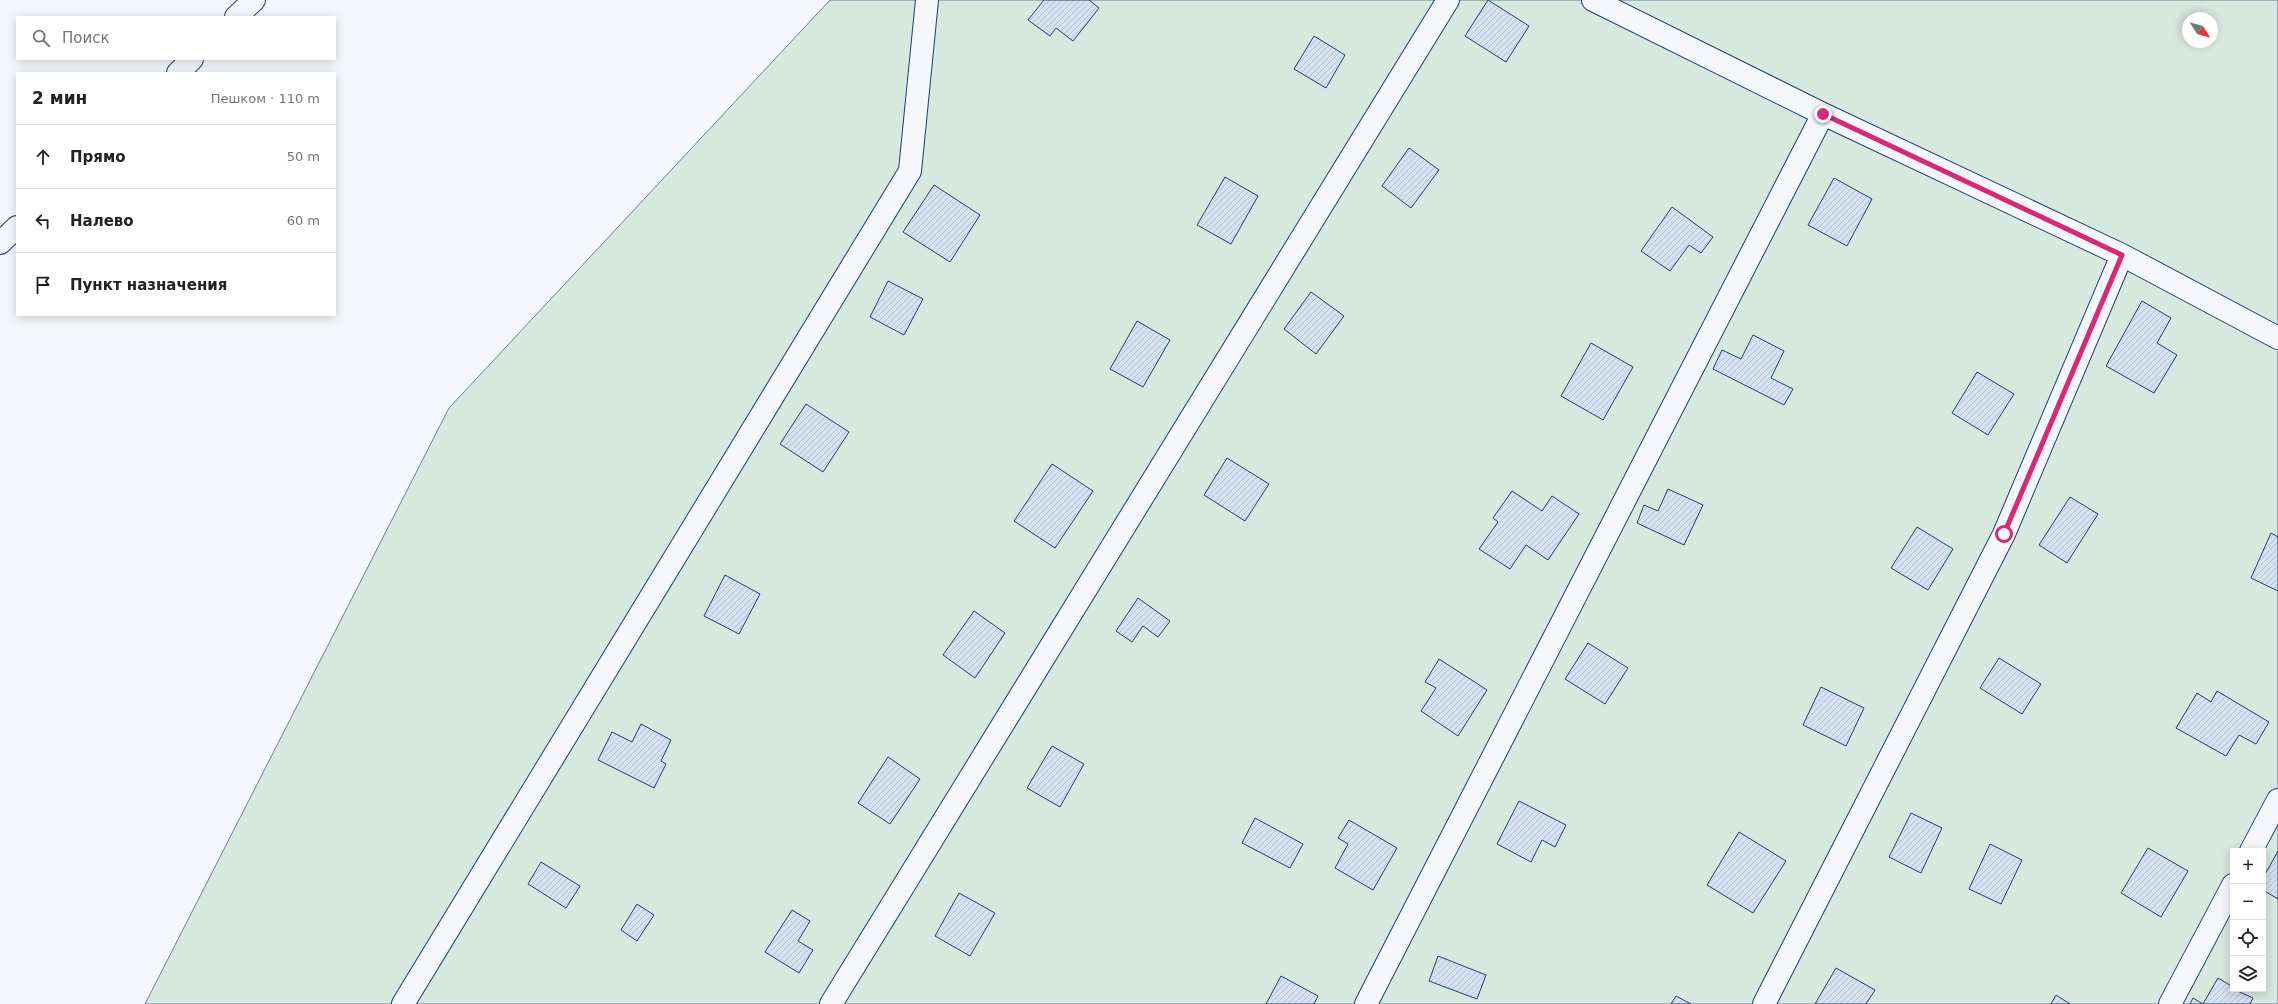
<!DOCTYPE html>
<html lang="ru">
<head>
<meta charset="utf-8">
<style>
	body { margin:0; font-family:"DejaVu Sans",sans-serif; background:#f2f2f2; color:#222 }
	.controls { position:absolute; right:12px; bottom:12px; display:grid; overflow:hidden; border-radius:0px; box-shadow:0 2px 10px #0003 }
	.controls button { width:36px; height:36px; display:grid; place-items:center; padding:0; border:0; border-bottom:1px solid #e0e0e0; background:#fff; color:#222; font:20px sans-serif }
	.compass { position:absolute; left:2182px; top:12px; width:36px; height:36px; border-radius:50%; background:#fff; box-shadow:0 2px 10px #0003; rotate:126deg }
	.stop { position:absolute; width:12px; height:12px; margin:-9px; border:3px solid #db2777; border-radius:50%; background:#fff }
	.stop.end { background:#db2777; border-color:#fff; box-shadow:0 1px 4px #0008 }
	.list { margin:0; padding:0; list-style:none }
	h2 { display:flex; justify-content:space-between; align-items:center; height:52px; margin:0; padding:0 16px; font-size:17px }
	h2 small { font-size:13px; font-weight:400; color:#767676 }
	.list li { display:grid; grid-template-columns:26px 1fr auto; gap:12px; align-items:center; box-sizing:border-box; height:64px; padding:0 16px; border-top:1px solid #e0e0e0 }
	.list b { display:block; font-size:15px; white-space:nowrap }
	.list em { font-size:13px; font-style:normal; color:#767676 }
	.icon { flex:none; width:22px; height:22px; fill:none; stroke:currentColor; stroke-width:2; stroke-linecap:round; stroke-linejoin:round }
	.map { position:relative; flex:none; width:2278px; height:1004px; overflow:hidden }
	.search { position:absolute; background:#fff; box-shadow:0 2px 10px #0003; left:16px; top:16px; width:320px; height:44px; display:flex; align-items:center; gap:10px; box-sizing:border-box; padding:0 14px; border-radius:0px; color:#767676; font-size:15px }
	.panel { position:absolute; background:#fff; box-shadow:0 2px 10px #0003; left:16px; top:72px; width:320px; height:244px; border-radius:0px }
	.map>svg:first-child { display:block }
	.green { fill:#d7e8df; stroke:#687fa3; fill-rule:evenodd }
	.building { fill:url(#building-hatch); stroke:#1d3f73 }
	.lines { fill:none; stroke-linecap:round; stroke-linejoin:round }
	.minor-casing { stroke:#1d3f73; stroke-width:24 }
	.minor { stroke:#f4f7fb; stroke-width:22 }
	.route { stroke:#db2777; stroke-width:5 }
</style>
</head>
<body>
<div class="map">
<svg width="2278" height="1004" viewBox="0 0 2278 1004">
	<defs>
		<pattern id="building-hatch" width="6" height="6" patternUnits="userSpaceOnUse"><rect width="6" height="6" fill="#d5e0f0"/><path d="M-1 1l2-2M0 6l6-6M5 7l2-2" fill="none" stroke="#b6c1d1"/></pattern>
	</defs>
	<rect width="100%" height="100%" fill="#f4f7fb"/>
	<path class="green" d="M830 0H2278V1004H145L449 408ZM2188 18H2212V42H2188ZM2233 851H2263V989H2233Z"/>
	<path class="building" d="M1044 0H1089L1099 8 1073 41 1056 28 1050 36 1028 20Z
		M1488 0 1529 26 1506 62 1465 36Z
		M1314 36 1345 55 1326 88 1294 69Z
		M1409 148 1439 170 1411 208 1382 186Z
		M1225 177 1258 196 1231 244 1197 225Z
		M1834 178 1872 199 1847 246 1808 225Z
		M934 185 980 215 950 262 903 232Z
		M1672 207 1713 237 1701 253 1689 245 1670 271 1641 251Z
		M888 281 923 299 904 335 870 317Z
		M1311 292 1344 316 1316 354 1284 329Z
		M2142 301 2171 318 2157 343 2177 355 2154 393 2106 366Z
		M1137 321 1170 340 1143 387 1110 369Z
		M1753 335 1784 351 1771 378 1793 389 1784 405 1713 369 1722 350 1741 359Z
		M1591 343 1633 367 1603 420 1561 396Z
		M1977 372 2014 394 1988 435 1952 413Z
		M806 404 849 432 823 472 780 444Z
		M1227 458 1269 484 1245 521 1204 495Z
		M1052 464 1093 491 1055 548 1014 521Z
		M1668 489 1703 505 1684 545 1637 523 1644 505 1658 511Z
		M1512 491 1542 511 1552 496 1579 514 1548 560 1526 545 1510 569 1479 549 1498 522 1493 518Z
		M2070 497 2098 514 2067 563 2039 545Z
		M1917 527 1953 549 1928 590 1891 568Z
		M2271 533 2278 537V591L2251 578Z
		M725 575 760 594 739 634 704 616Z
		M1138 598 1170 621 1158 637 1143 626 1132 642 1116 631Z
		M974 611 1005 633 975 678 943 655Z
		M1588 643 1628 668 1605 704 1565 679Z
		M1999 658 2041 684 2022 714 1980 688Z
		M1439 659 1487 690 1458 736 1421 711 1436 688 1425 682Z
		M1821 687 1864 708 1846 746 1803 725Z
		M2217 691 2269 722 2256 744 2239 735 2226 756 2176 728 2197 693 2211 702Z
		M641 724 671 740 661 761 666 764 654 788 598 760 612 732 632 742Z
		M1052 746 1084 764 1060 807 1027 788Z
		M888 757 920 779 890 824 858 803Z
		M1519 801 1566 825 1555 847 1542 840 1531 862 1497 844Z
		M1911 813 1942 828 1921 873 1889 857Z
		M1255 818 1303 844 1290 868 1242 843Z
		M1349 820 1397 848 1373 890 1335 868 1348 844 1338 838Z
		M1739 832 1786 861 1753 913 1707 885Z
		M1990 844 2022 860 2001 904 1969 889Z
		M2148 848 2188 871 2161 917 2121 893Z
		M2278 851V899L2263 890V878Z
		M541 862 580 886 566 908 528 884Z
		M959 893 995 913 970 956 935 936Z
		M637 904 654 915 637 941 621 930Z
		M792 910 810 921 798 941 813 950 799 973 765 952Z
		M1438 956 1486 975 1477 999 1429 981Z
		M1836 968 1875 990 1866 1004H1815Z
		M1281 976 1318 996 1314 1004H1266Z
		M2218 978 2233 987V989L2253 998 2250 1004H2190L2193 998 2203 1004Z
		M2056 995 2070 1004H2051Z
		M1676 996 1691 1004H1671Z"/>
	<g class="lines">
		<defs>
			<path id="minor" d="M1593 0 1823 114 2122 255 2278 338
				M236 17 254 0
				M178 73 192 59
				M0 243 17 227
				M2251 851 2278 800
				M403 1004 910 171 927 0
				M831 1004 1448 0
				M1366 1004 1823 114
				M1764 1004 2004 534 2122 255
				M2170 1004 2233 885"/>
		</defs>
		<use href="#minor" class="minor-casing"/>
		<use href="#minor" class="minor"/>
	</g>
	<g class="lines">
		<path class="route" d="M1823 114 2122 255 2004 534"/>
	</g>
</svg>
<div class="controls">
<button>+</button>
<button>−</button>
<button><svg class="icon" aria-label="locate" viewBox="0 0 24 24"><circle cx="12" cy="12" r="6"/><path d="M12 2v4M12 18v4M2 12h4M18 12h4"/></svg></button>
<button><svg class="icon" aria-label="layers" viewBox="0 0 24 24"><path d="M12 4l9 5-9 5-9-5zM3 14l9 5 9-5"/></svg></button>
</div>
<svg class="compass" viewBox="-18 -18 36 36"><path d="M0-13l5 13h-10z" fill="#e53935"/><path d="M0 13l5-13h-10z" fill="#767676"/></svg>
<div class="stop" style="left:2004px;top:534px"></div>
<div class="stop end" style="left:1823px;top:114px"></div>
<div class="search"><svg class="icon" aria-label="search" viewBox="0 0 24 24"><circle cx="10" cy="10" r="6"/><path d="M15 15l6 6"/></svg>Поиск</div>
<section class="panel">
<h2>2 мин<small>Пешком · 110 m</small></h2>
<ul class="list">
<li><svg class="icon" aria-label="ahead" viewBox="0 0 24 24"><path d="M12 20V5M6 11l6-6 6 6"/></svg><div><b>Прямо</b></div><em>50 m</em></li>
<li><svg class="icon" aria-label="left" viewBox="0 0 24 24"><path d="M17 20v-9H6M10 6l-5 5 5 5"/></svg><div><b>Налево</b></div><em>60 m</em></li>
<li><svg class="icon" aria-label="arrive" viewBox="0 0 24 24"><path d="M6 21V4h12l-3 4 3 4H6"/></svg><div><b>Пункт назначения</b></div></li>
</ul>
</section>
</div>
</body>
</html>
